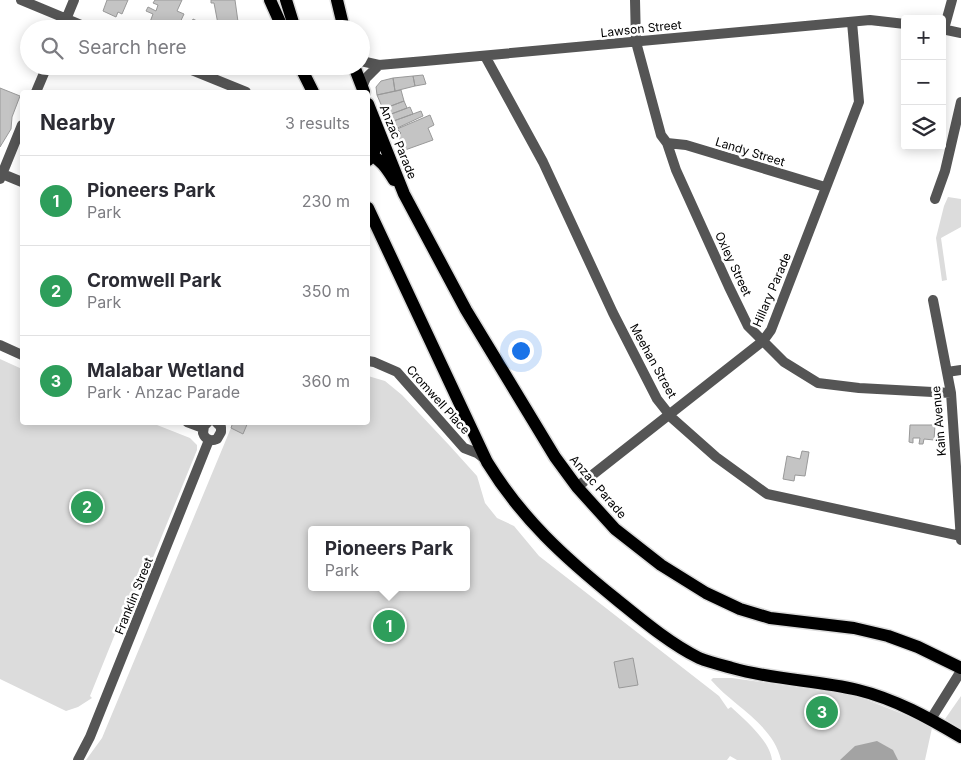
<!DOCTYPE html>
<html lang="en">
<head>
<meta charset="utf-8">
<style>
	body { margin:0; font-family:Inter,sans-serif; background:#f7f7f7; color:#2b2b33 }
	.controls { position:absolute; right:15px; top:15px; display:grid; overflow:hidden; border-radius:5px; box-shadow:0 2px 12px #0003 }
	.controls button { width:45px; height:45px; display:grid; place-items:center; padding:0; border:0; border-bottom:1px solid #e1e1e2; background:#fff; color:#2b2b33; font:25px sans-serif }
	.you { position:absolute; left:520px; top:350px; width:18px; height:18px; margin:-12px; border:4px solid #fff; border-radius:50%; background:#1a73e8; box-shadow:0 0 0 8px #1a73e833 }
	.badge { display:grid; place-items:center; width:32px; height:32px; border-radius:50%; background:#000; color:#fff; font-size:16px; font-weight:700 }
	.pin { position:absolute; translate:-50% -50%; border:2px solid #fff; box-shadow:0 1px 5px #0006 }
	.popup { position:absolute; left:308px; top:526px; width:162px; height:65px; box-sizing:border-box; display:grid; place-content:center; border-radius:5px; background:#fff; filter:drop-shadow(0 1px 4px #0005); font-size:16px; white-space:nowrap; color:#7c7c81 }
	.popup b { font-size:19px; color:#2b2b33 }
	.popup::after { content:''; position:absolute; left:50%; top:100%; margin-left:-10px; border:10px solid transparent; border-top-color:#fff }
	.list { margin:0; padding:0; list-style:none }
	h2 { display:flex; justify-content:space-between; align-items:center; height:65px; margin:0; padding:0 20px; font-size:21px }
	h2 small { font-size:16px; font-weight:400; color:#7c7c81 }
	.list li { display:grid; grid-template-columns:32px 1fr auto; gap:15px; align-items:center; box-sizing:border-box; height:90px; padding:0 20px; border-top:1px solid #e1e1e2 }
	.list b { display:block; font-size:19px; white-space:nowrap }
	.list p { margin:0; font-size:16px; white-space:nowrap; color:#7c7c81 }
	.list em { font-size:16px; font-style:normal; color:#7c7c81 }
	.icon { flex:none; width:28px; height:28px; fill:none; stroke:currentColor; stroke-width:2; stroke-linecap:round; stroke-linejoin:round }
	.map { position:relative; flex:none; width:961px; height:760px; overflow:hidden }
	.search { position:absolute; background:#fff; box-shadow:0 2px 12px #0003; left:20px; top:20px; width:350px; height:55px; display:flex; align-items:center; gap:12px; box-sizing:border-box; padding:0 18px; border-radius:28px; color:#7c7c81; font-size:19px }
	.panel { position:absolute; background:#fff; box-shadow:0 2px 12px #0003; left:20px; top:90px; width:350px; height:335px; border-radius:5px }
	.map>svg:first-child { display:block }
	.green { fill:#dcdcdc; fill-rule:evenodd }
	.water { fill:#a3a3a3 }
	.building { fill:#c4c4c4; stroke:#999 }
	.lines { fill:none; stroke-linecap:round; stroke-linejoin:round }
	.major-casing { stroke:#dbdbdb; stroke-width:15 }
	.minor { stroke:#555; stroke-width:10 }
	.major { stroke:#000; stroke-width:12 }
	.labels { text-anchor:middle; stroke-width:5; stroke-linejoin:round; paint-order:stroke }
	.street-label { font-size:12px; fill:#000; stroke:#fff }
</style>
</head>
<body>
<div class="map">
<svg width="961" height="760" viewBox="0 0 961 760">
	<rect width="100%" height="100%" fill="#fff"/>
	<path class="green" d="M948 197 961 199V227L941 238 947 280 942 281 936 238 944 206Z
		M0 359 22 369V422L152 423 190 438 197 445V450L141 587 130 597 90 696 92 698 78 707 66 711 0 679Z
		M368 376 385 381 402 395 449 445 477 476 485 503 497 518 514 526 539 556 719 696 728 709 731 707C745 720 770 741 772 760H737L730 756 727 760H86L102 738 233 423 368 422ZM312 530H466V587H312Z
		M713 678H732L857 696 918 720 932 728 925 760H781C773 724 733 706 711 680Z
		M961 696V729L945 719Z"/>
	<path class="water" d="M877 741 893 750 898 760H840L855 746Z"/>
	<path class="building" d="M107 0H128L122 14 118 12 116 17 103 11Z
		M155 0H182L177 11 184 14 177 29H167L150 22 153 14 146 11 148 7 156 11 158 5 153 3Z
		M211 0H235L239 29H202L204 25 212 28 218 24 214 3H211Z
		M193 19 203 24 201 29H189Z
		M423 75 426 84 415 86 413 76Z
		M413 76 415 86 395 91 393 78Z
		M393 78 395 91 377 95 376 87 381 81Z
		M0 88 20 96 12 117 11 129 0 147Z
		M401 90 404 101 383 109 377 95Z
		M404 101 407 108 386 116 383 109Z
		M410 107 413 114 388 123 386 116Z
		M421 111 423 116 391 131 388 123Z
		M430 115 434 125 428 128 433 140 405 150 398 136 401 133 397 129Z
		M233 422H248L243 434 231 428Z
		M910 425H935L934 440 924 439 923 444H919L920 438H913V443L909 442Z
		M802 451 809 452 805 476 795 475 794 481 783 479 787 456 800 459Z
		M633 658 638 685 619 688 614 662Z"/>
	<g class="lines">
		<defs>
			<path id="major" d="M270 0 283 29
				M286 0 295 29
				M337 0 344 29
				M300 66 313 92
				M354 66 364 92
				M368 104 404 194 466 310 555 457 577 487 615 529 661 565 706 593 740 609 770 618 854 628 888 636 918 647 961 668
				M368 154C380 158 387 169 394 180
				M368 160C379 151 374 140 372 128
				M368 208 487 462C522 519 564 557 616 599 642 620 669 643 699 658 709 662 721 665 732 668 773 680 817 680 858 690 895 699 929 718 961 737"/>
		</defs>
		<use href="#major" class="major-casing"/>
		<path class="minor" d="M21 0 91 29
			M635 0 636 42 661 135 667 143 676 170 729 287 748 326 784 362 818 383 859 388 951 393
			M62 29 74 0
			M942 29 961 33
			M944 29 952 0
			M485 56 543 162 613 313 657 399 672 418 716 457 767 494 961 536
			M361 61 379 65 425 61 870 20 905 24
			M182 66 246 92
			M362 87 366 78 379 65
			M36 92 47 66
			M667 143 686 145 825 187
			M0 173 22 182
			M0 179 22 125
			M935 199 945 171 961 102
			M933 300 951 393 961 540
			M0 345 22 355
			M368 361 374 362 397 372 464 448 477 453 485 459
			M947 372 961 370
			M187 422 203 428
			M208 422 204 426 203 433C205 439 210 442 217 439L221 432V427L216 422
			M577 487 763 341 771 330 859 102 852 22
			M931 719 961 671
			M78 760 90 737 209 440"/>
		<use href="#major" class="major"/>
	</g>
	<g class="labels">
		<g class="street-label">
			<text transform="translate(641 29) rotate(-6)" y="4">Lawson Street</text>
			<text transform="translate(398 142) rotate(68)" y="4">Anzac Parade</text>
			<text transform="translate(750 152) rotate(17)" y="4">Landy Street</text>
			<text transform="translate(733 264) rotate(65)" y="4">Oxley Street</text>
			<text transform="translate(772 290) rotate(-67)" y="4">Hillary Parade</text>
			<text transform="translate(653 361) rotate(61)" y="4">Meehan Street</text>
			<text transform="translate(438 400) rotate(48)" y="4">Cromwell Place</text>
			<text transform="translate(939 421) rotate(-95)" y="4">Kain Avenue</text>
			<text transform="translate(598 487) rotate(49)" y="4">Anzac Parade</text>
			<text transform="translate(134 596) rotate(-68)" y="4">Franklin Street</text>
		</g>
	</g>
</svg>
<div class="controls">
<button>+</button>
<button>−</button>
<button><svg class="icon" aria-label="layers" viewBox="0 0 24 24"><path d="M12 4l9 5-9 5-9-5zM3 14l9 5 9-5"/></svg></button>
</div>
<div class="you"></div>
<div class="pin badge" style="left:389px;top:626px;background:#2e9e5b">1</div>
<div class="popup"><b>Pioneers Park</b>Park</div>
<div class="pin badge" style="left:87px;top:507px;background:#2e9e5b">2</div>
<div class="pin badge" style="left:822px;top:712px;background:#2e9e5b">3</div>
<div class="search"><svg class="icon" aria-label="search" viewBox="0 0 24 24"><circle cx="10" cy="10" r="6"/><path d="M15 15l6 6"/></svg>Search here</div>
<section class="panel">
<h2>Nearby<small>3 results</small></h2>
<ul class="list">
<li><span class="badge" style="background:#2e9e5b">1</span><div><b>Pioneers Park</b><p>Park</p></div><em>230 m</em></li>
<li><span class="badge" style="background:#2e9e5b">2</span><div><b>Cromwell Park</b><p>Park</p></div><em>350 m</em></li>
<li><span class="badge" style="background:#2e9e5b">3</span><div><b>Malabar Wetland</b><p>Park · Anzac Parade</p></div><em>360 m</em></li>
</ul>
</section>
</div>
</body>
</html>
